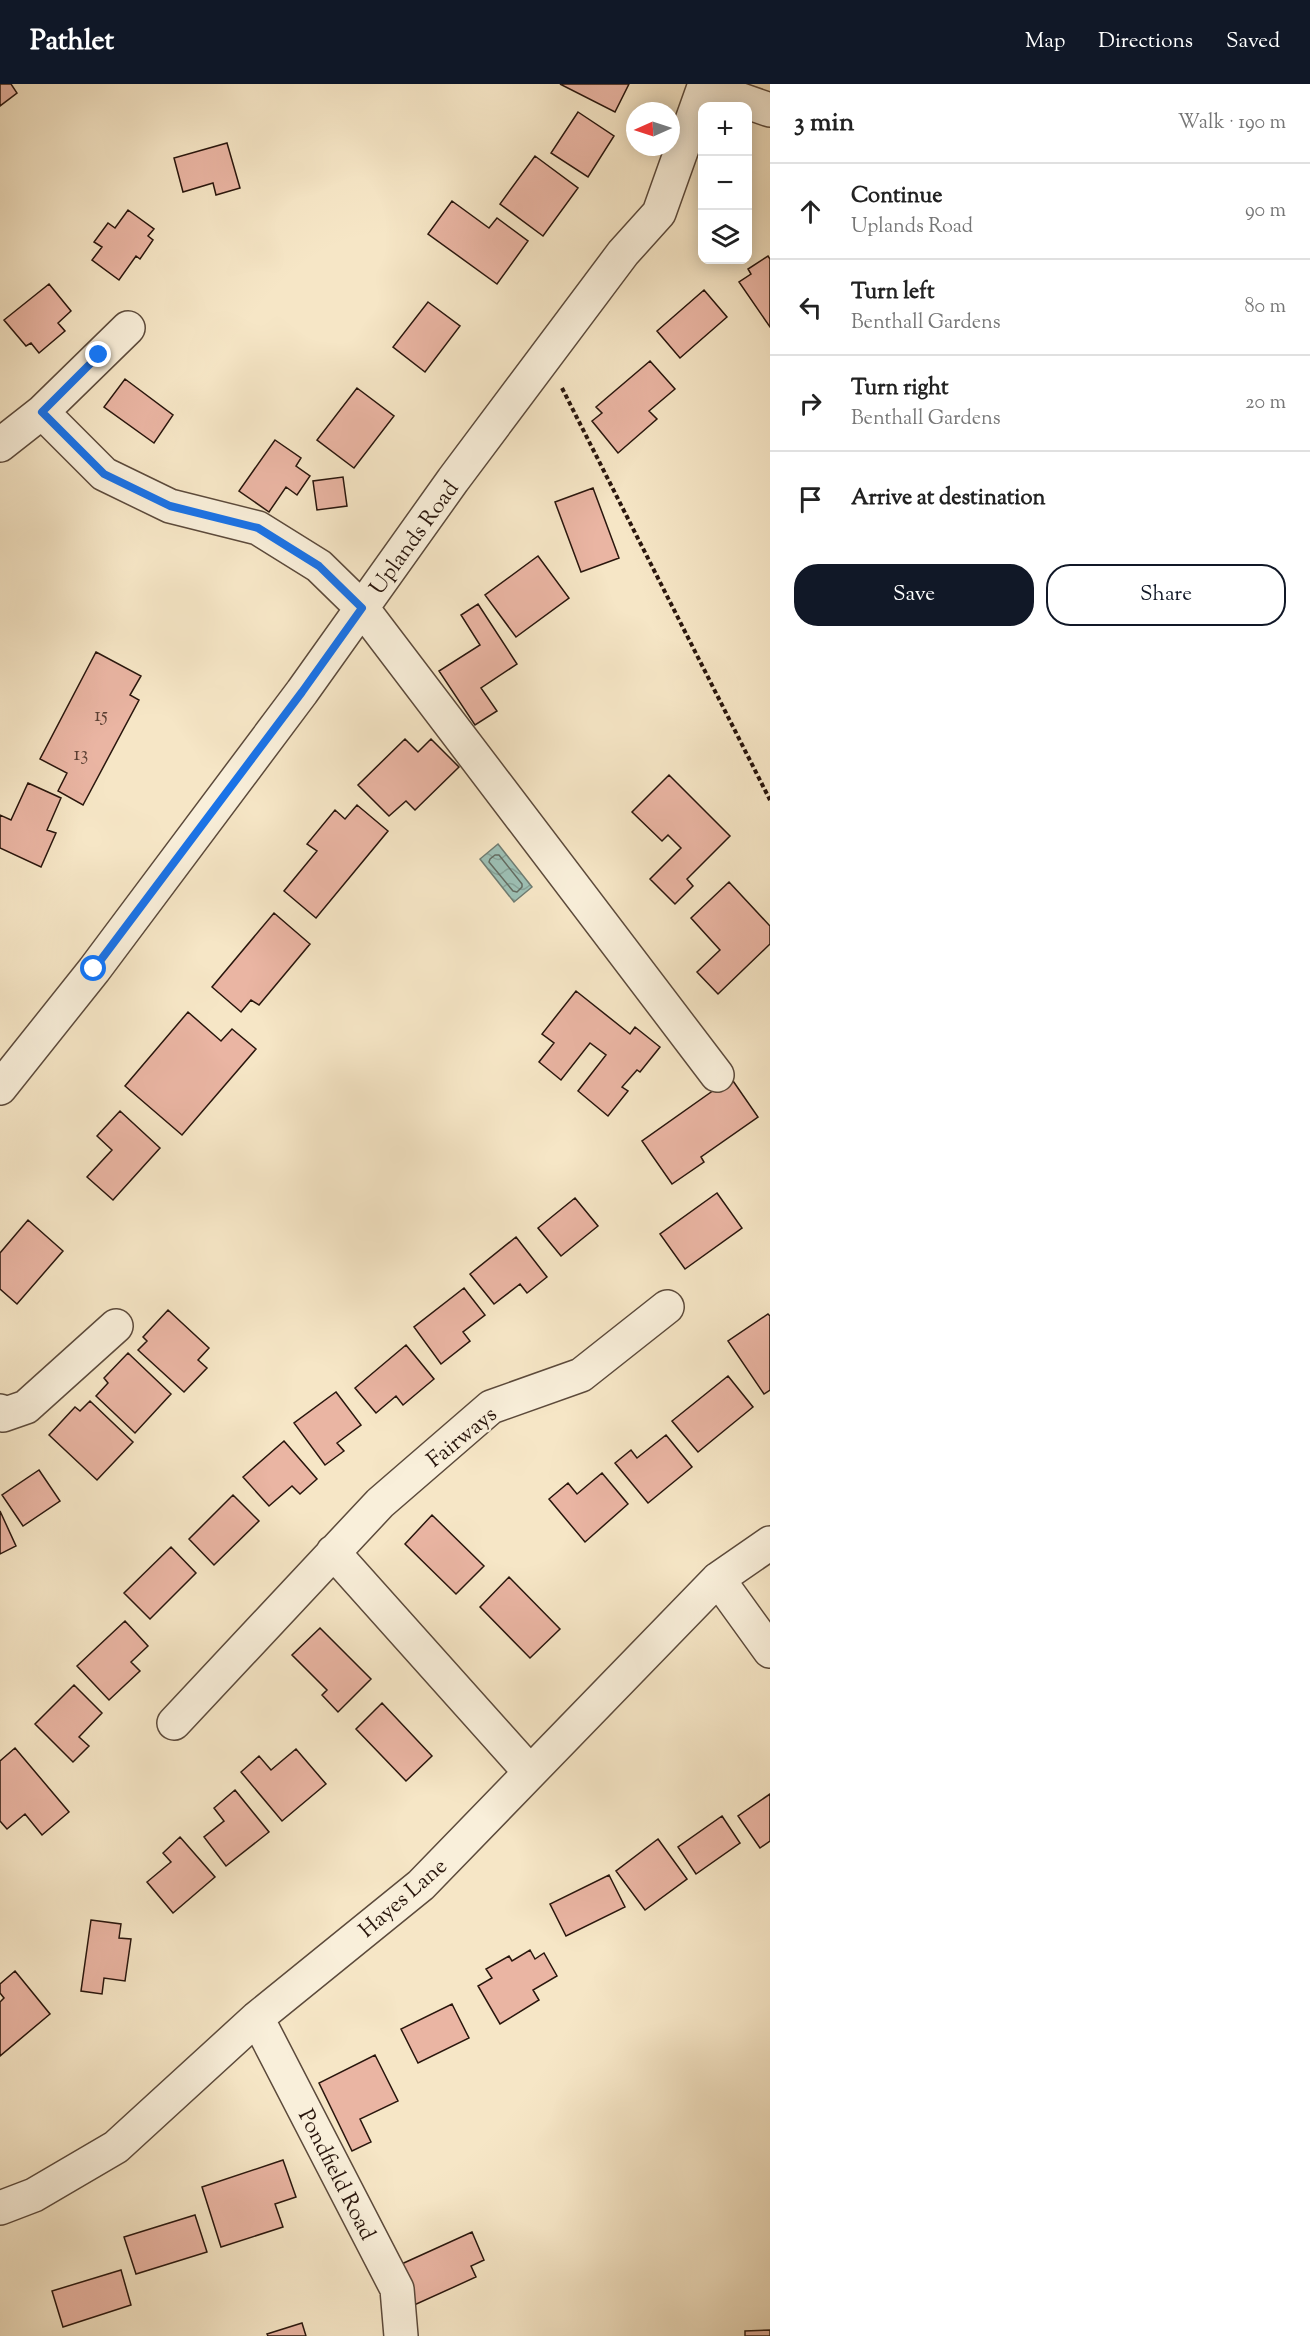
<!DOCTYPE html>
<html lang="en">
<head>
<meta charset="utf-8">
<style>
	body { margin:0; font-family:"Sorts Mill Goudy",serif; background:#f6f6f6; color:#222 }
	.controls { position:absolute; right:18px; top:18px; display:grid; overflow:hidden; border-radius:12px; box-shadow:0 3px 15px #0003 }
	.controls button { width:54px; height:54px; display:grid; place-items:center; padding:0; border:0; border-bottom:2px solid #e0e0e0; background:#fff; color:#222; font:30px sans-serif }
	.compass { position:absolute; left:626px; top:18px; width:54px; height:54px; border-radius:50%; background:#fff; box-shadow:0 3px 15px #0003; rotate:267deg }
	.stop { position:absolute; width:18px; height:18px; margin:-14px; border:4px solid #1a73e8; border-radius:50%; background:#fff }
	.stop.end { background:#1a73e8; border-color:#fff; box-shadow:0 2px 6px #0008 }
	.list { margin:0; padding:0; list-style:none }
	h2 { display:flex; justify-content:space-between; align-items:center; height:78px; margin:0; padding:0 24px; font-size:26px }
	h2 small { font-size:20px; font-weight:400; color:#767676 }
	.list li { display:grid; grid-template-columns:39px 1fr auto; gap:18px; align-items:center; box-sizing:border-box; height:96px; padding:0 24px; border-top:2px solid #e0e0e0 }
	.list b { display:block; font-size:22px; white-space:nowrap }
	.list p { margin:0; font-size:20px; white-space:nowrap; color:#767676 }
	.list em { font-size:20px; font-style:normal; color:#767676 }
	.actions { display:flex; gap:12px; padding:18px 24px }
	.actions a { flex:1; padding:14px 0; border:2px solid #111827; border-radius:24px; text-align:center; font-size:21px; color:#111827 }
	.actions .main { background:#111827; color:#fff }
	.icon { flex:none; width:33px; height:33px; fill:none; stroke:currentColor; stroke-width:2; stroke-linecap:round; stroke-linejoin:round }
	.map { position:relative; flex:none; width:770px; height:2252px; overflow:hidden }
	header { display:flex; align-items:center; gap:36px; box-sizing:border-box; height:84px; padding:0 30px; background:#111827; color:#fff }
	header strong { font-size:28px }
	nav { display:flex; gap:33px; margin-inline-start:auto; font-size:21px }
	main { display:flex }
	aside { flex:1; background:#fff }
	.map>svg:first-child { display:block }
	.water { fill:url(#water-waves); stroke:#6f7c72; stroke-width:1.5 }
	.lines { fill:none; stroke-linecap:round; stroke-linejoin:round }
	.shore { stroke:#636b61; stroke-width:1.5 }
	.building { fill:#eab5a3; stroke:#29160d; stroke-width:1.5 }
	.minor-casing { stroke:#5c4a3b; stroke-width:36 }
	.path { stroke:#29160d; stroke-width:4; stroke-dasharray:4.5 3; stroke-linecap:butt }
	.minor { stroke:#f9efda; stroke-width:33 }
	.route { stroke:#1a73e8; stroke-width:8 }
	.labels { text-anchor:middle; stroke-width:4.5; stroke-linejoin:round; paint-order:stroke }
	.number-label { font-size:20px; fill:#593e32 }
	.street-label { font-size:22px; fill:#29160d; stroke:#f9efda }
</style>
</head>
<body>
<header>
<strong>Pathlet</strong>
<nav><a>Map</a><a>Directions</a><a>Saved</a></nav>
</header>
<main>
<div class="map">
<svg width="770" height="2252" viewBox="0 0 770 2252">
	<defs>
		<pattern id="water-waves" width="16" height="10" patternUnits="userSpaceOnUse" patternTransform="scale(1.5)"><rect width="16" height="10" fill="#9dc0b5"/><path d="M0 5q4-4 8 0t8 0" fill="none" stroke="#87a49a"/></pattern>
	</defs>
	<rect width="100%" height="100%" fill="#f6e6c6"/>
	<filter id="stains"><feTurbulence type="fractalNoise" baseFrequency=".00333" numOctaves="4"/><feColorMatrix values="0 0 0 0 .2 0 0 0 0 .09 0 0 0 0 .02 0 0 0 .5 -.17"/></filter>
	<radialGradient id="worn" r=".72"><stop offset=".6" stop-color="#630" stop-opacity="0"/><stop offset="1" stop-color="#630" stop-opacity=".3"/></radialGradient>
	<path class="water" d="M498 760 532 803 514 818 480 775Z"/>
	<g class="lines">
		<path class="shore" d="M495 771H499L522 800V803L517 808 513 807 489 778 490 775Z"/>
	</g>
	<path class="building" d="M0 0H11L17 9 0 22Z
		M560 0H629L615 28Z
		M578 28 614 52 588 93 551 69Z
		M227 59 240 104 216 111 213 99 183 108 174 74Z
		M535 72 578 104 543 152 500 120Z
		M452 117 489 144 497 134 528 157 497 200 428 150Z
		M128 126 154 145 148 152 153 156 140 175 136 172 119 196 92 176 102 163 94 158 108 139 115 144Z
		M768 172 770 175V243L739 198 751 190 748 185Z
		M49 200 71 227 58 239 65 247 39 269 31 259 26 262 4 236Z
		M704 206 727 233 680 274 657 247Z
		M428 218 460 242 425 288 393 263Z
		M650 277 675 305 649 327 657 335 618 369 592 337 602 329 596 323Z
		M125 295 173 331 154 359 104 323Z
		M357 304 394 332 354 384 317 356Z
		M275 356 301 374 296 382 310 392 297 411 286 403 269 428 239 407Z
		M343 393 347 422 317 426 313 397Z
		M593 404 619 474 581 488 555 418Z
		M538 472 569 514 516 553 485 511Z
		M478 520 517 580 481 604 497 627 475 641 439 587 480 561 461 531Z
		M96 568 141 592 130 611 139 616 83 721 58 707 67 689 40 675Z
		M405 655 418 668 431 655 459 683 415 726 406 717 389 732 358 701Z
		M669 691 730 752 687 795 693 802 675 820 650 795 681 764 668 751 662 757 632 728Z
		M28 699 61 714 47 746 56 749 41 783 0 764V731L11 736Z
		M357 721 388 747 316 834 284 807 317 767 307 760 335 726 345 735Z
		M729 798 770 842V860L718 910 697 888 720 866 691 834Z
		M274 829 310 860 259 921 251 916 241 928 212 903Z
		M576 907 630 950 635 943 660 963 640 988 637 986 622 1003 628 1007 608 1032 578 1007 606 971 590 959 561 996 539 978 554 959 542 950Z
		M188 928 221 957 232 945 256 965 182 1051 125 1002Z
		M731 994 758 1033 701 1073 704 1078 672 1100 642 1057Z
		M120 1027 160 1064 113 1116 87 1093 112 1066 97 1052Z
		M717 1109 742 1144 685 1185 660 1150Z
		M575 1114 598 1142 561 1172 538 1144Z
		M28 1136 63 1167 17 1220 0 1205V1169Z
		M516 1153 547 1193 527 1209 520 1200 494 1220 470 1190Z
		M464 1204 485 1231 463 1248 470 1257 441 1280 414 1243Z
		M168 1226 209 1264 198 1276 207 1284 184 1308 138 1266 147 1257 143 1253Z
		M768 1230 770 1232V1306L764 1310 728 1257Z
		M406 1261 434 1295 403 1321 396 1312 376 1329 355 1304Z
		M128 1269 171 1310 135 1349 96 1312 108 1299 104 1294Z
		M728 1292 753 1323 698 1368 672 1337Z
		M336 1308 361 1341 337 1359 344 1367 325 1381 294 1339Z
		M90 1317 133 1358 97 1396 49 1351 75 1323 80 1327Z
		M666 1351 692 1383 648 1419 615 1379 631 1366 637 1374Z
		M284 1357 317 1395 300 1410 292 1402 269 1422 243 1393Z
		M39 1386 60 1417 23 1442 2 1411Z
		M602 1389 628 1420 585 1458 549 1415 568 1399 577 1410Z
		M233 1411 259 1437 214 1481 189 1455Z
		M0 1427 16 1462 0 1470Z
		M432 1431 484 1482 456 1510 405 1460Z
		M171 1463 196 1489 150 1535 124 1509Z
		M509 1493 560 1545 530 1574 480 1523Z
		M125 1537 148 1562 131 1578 140 1587 109 1616 77 1582Z
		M320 1544 371 1595 338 1628 322 1611 327 1606 292 1571Z
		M74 1601 102 1629 79 1653 89 1662 73 1678 35 1640Z
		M382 1619 432 1672 406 1697 356 1645Z
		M15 1664 69 1728 42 1751 25 1730 7 1745 0 1737V1677Z
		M296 1665 326 1700 282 1737 241 1688 259 1672 271 1686Z
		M235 1706 269 1748 226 1782 204 1753 224 1737 214 1724Z
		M770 1710V1757L760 1764 738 1732Z
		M722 1732 740 1759 696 1790 678 1763Z
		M180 1753 215 1793 173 1829 147 1798 171 1778 163 1769Z
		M658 1755 687 1795 645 1826 616 1787Z
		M609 1791 625 1823 566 1852 550 1820Z
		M91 1836 121 1840 119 1854 131 1855 125 1897 104 1894 102 1910 81 1907Z
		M530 1866 535 1875 544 1869 557 1892 533 1906 539 1916 500 1940 478 1902 492 1894 486 1885 509 1872 512 1877Z
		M15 1887 50 1930 0 1972V1918L4 1914 0 1909V1900Z
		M452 1920 469 1954 418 1979 401 1945Z
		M375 1971 398 2017 360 2035 371 2058 352 2067 319 1999Z
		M283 2076 296 2113 275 2120 283 2143 221 2163 202 2103Z
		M195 2131 207 2168 136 2190 124 2153Z
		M472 2148 484 2176 471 2182 476 2193 412 2222 395 2183Z
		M121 2186 131 2221 63 2243 52 2207Z
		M302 2239 306 2252H268L267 2250Z
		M770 2246V2252H745V2247Z"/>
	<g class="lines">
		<defs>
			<path id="minor" d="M704 3 770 26
				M42 328 104 390 170 422 258 444 319 482 362 524 717 991
				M0 361 42 328 128 244
				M0 1004 94 886 302 608 453 396 623 169 659 129 705 0
				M0 1327 3 1331 26 1323 116 1242
				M333 1468 530 1688
				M718 1495 770 1567
				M174 1639 380 1419 491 1323 581 1291 667 1223
				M257 1934 397 2205 401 2252
				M0 2124 34 2111 116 2063 257 1934 421 1801 718 1495 770 1459"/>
		</defs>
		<use href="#minor" class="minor-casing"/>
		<path class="path" d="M562 304 770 716"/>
		<use href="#minor" class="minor"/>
	</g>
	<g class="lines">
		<path class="route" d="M94 885 302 608 362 524 319 482 258 444 170 422 104 390 42 328 99 271"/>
	</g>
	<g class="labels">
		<g class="number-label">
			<text x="101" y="637">15</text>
			<text x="81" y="676">13</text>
		</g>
		<g class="street-label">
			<text transform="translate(413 453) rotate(-54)" y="8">Uplands Road</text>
			<text transform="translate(461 1352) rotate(-39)" y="8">Fairways</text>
			<text transform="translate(402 1813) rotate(-41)" y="8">Hayes Lane</text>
			<text transform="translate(338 2090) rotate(63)" y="8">Pondfield Road</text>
		</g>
	</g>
	<rect width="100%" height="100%" filter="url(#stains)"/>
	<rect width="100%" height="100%" fill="url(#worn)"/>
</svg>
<div class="controls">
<button>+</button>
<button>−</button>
<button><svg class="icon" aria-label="layers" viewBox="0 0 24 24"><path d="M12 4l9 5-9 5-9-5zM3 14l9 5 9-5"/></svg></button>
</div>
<svg class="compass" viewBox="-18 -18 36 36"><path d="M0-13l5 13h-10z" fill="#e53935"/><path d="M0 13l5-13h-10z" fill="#767676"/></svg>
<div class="stop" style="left:94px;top:885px"></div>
<div class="stop end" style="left:99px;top:271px"></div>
</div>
<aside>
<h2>3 min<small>Walk · 190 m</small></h2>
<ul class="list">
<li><svg class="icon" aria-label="ahead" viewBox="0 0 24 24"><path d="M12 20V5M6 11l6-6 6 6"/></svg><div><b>Continue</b><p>Uplands Road</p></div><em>90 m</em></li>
<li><svg class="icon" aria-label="left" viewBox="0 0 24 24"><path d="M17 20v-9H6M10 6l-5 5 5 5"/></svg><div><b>Turn left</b><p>Benthall Gardens</p></div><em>80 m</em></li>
<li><svg class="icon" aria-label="right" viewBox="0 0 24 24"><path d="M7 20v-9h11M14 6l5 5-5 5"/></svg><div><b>Turn right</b><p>Benthall Gardens</p></div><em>20 m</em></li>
<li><svg class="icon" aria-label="arrive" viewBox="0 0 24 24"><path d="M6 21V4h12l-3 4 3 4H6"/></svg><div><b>Arrive at destination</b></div></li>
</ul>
<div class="actions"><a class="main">Save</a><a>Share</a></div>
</aside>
</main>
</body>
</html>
